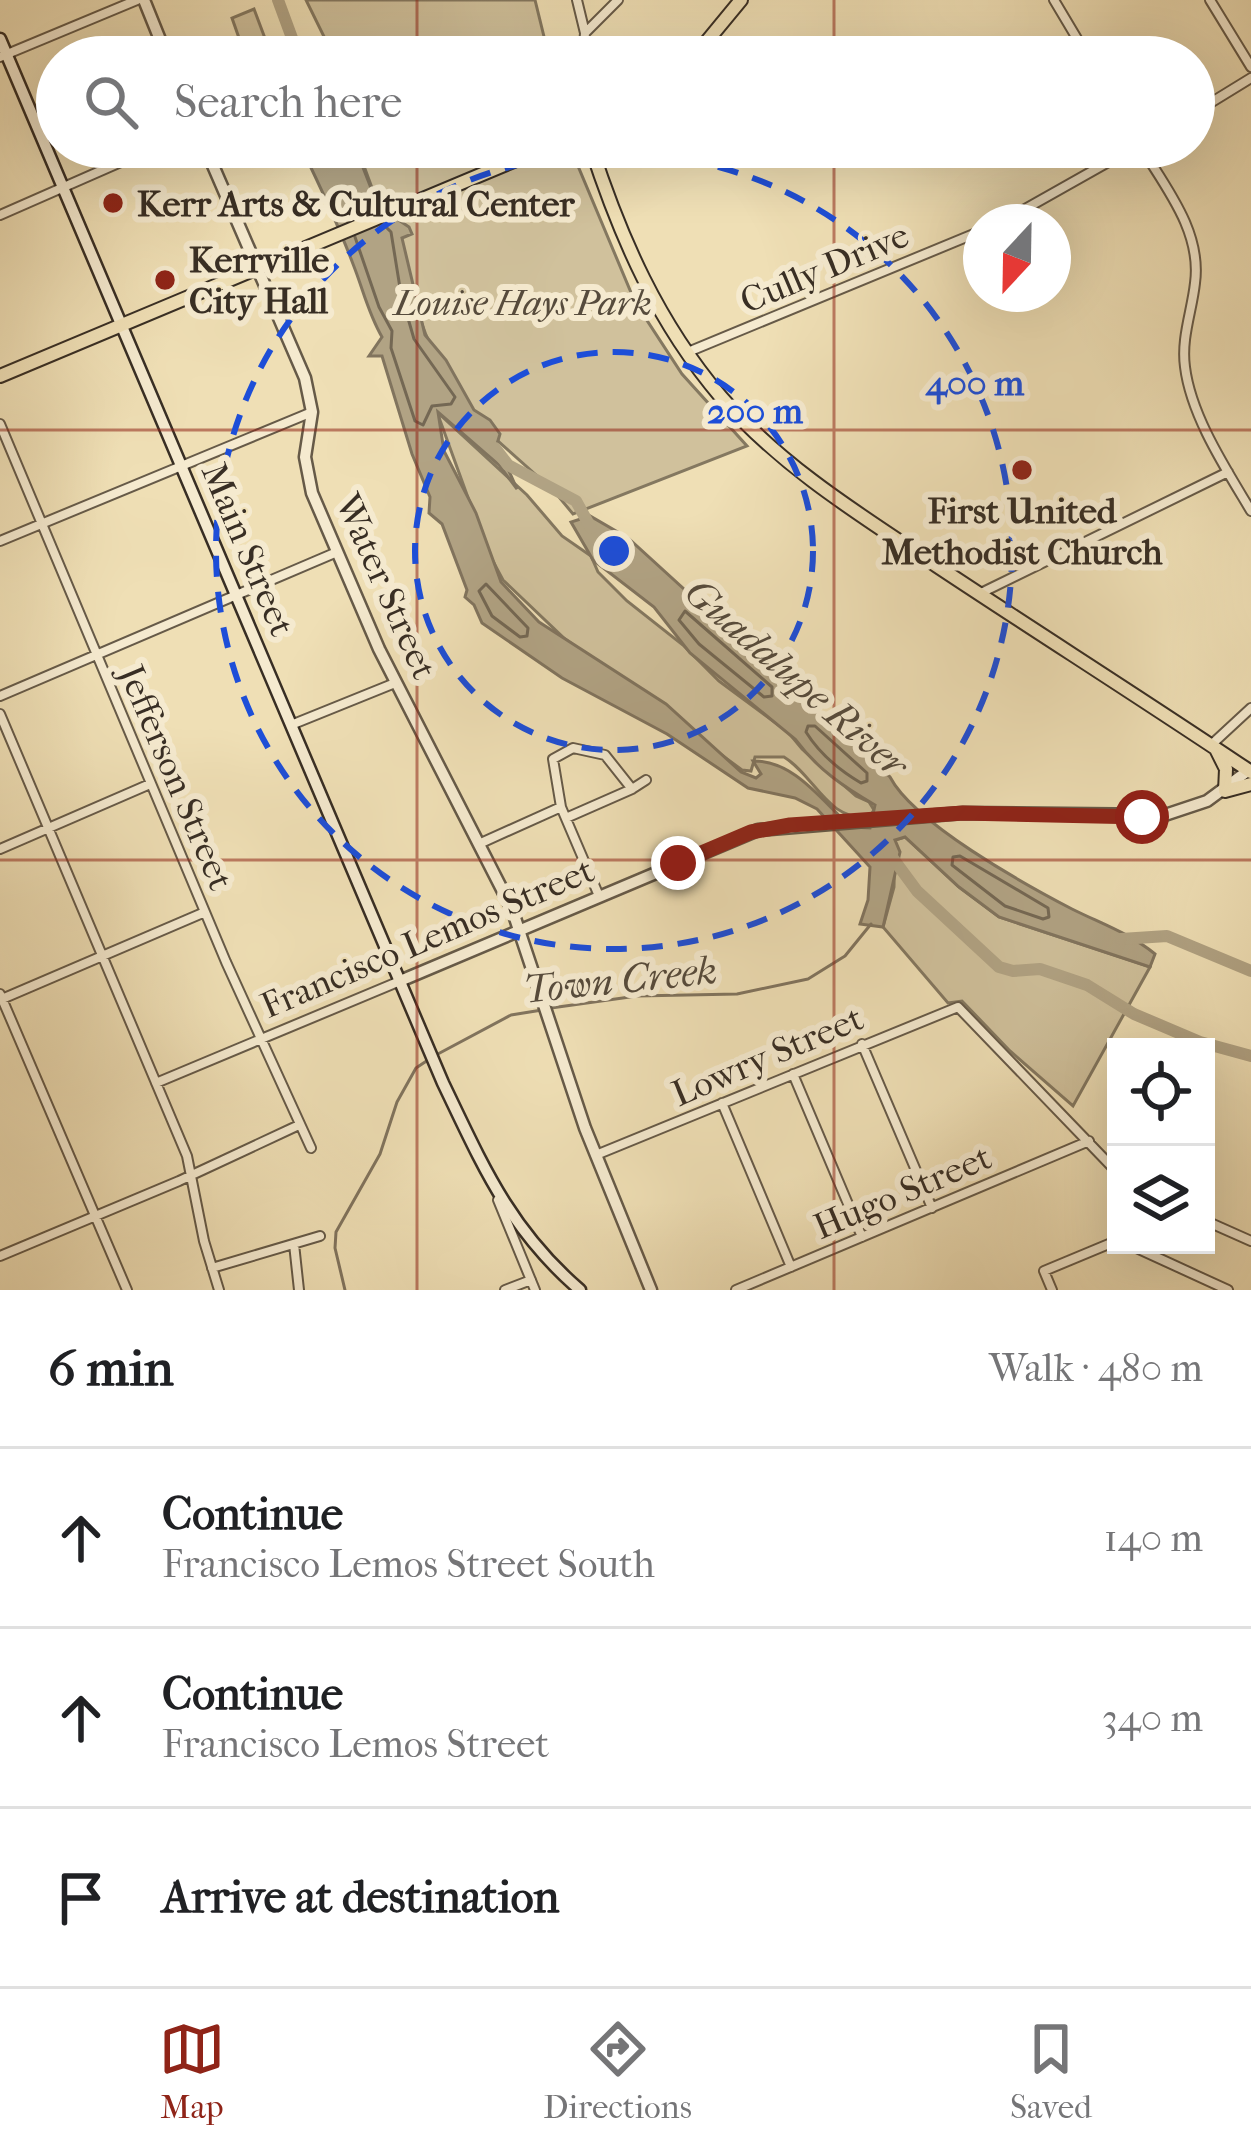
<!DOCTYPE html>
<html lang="en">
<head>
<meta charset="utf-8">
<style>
	body { margin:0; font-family:"IM FELL French Canon",serif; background:#f6f6f6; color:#202124 }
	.controls { position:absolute; right:36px; bottom:36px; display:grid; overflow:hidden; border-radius:0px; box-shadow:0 12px 48px #0002 }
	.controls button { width:108px; height:108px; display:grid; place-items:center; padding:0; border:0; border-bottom:3px solid #e0e0e0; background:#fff; color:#202124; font:60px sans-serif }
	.compass { position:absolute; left:963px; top:204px; width:108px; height:108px; border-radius:50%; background:#fff; box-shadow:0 12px 48px #0002; rotate:202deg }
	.stop { position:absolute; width:36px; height:36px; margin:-27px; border:9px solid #8f2418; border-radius:50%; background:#fff }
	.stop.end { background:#8f2418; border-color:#fff; box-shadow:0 3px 12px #0008 }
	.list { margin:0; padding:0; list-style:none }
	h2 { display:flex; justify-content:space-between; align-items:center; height:156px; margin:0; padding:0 48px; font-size:51px }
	h2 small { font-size:39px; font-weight:400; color:#757577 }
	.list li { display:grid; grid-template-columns:78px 1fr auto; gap:36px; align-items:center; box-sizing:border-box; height:180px; padding:0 48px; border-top:3px solid #e0e0e0 }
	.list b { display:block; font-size:45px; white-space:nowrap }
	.list p { margin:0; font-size:39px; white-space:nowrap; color:#757577 }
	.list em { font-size:39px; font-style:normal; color:#757577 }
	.icon { flex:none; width:66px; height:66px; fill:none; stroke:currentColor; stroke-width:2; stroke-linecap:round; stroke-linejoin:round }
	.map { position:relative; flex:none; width:1251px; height:1290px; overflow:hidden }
	.search { position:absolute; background:#fff; box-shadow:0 12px 48px #0002; left:36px; right:36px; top:36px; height:132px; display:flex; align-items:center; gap:30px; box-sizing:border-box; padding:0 42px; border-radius:66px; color:#757577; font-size:45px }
	.sheet { height:696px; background:#fff }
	nav { display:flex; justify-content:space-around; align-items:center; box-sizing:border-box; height:168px; border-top:3px solid #e0e0e0; background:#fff; font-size:33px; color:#757577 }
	nav a { display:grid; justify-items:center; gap:6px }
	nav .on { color:#8f2418 }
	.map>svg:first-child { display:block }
	.green { fill:#d0c19c; stroke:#847860; stroke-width:3 }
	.water { fill:#b1a384; stroke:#81745e; stroke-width:3 }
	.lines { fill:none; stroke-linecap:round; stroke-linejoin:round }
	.shore { stroke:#746854; stroke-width:3 }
	.stream { stroke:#81745e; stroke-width:3 }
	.river { stroke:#b1a384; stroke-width:12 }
	.minor-casing { stroke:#665a48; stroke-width:12 }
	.tertiary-casing { stroke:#665a48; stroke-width:15 }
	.secondary-casing { stroke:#382e24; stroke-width:15 }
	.primary-casing { stroke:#382e24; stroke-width:16 }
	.minor { stroke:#f5eacf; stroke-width:8 }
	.tertiary { stroke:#f5eacf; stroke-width:10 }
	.secondary { stroke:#f5eacf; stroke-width:10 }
	.primary { stroke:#efdfb5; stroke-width:12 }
	.route { stroke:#8f2418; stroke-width:15 }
	.grid { fill:none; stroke:#8f2418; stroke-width:3; stroke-opacity:0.55 }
	.ring { fill:none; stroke:#1d4ed8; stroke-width:6; stroke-dasharray:21 15 }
	.poi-dot { fill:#8f2418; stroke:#f5eacf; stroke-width:4.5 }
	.labels { text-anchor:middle; stroke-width:12; stroke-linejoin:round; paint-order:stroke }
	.poi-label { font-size:36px; font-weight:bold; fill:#382e24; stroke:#f5eacf; text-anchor:start }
	.street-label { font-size:36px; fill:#382e24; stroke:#f5eacf }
	.park-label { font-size:36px; font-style:italic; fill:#564b3c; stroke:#f5eacf }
	.water-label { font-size:39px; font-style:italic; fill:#564b3c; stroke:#f5eacf }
	.centre { fill:#1d4ed8; stroke:#f5eacf; stroke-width:6 }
	.ring-label { font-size:36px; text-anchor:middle; font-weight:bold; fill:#1d4ed8; stroke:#f5eacf; stroke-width:12; stroke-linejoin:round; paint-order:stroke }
</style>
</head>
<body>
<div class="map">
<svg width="1251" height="1290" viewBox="0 0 1251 1290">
	<rect width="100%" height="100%" fill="#efdfb5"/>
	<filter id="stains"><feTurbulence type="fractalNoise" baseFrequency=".00167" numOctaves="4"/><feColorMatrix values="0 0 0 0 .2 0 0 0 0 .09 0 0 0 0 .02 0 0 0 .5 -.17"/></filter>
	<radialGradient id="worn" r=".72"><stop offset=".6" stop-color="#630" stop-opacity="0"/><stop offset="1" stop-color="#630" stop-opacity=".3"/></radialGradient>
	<path class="green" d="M306 0H535L549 57H334Z
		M254 9 272 57H236L231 50 227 53 216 48 239 38 232 18Z
		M357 147H570L635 302 682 374 747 446 573 514 554 491 460 407 426 335Z
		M437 412 527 495 562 536 591 556 598 572 627 601 683 645 719 681 788 732 802 749 856 796 869 802 874 810 869 817C827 821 816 777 784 757H755L751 771 742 770 565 639 503 580 487 550Z
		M905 837 959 887 999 917 1150 967 1073 1106 1010 1051 962 1001 948 1003 883 927 894 887 895 840Z"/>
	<path class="water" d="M301 147H355L378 206 409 227 412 234 402 238 425 335 446 360 474 410 490 420 500 434 497 444 517 489 499 465 438 412 444 451 476 513 501 582 539 622 666 704 741 772 756 778 761 774 753 761C794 760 822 801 851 827L870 828 875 805C844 787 817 769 795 739L690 653 654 607 593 560 571 522 590 516 628 538 890 777C914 823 1024 884 1072 909 1102 924 1129 933 1155 954L1150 967 999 917 959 887 905 837 895 840 900 852 883 927 860 924 868 900 870 867 817 809 795 798 748 788 667 734 562 678 482 623 474 605 465 597 467 590 442 524 429 513 430 497 412 454 382 356H369L382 337C368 313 363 289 353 264 338 224 320 186 301 147Z"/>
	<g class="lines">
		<path class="shore" d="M355 237 379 307 392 331 391 348 415 421 423 425 432 406 451 404 455 397 414 339 401 294 391 232 384 225
			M486 584 528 628 527 636 520 637 492 616 479 591Z
			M685 611 772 687V696L764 697 699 644 679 620Z
			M815 726 867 773V781L861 783C839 770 819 753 806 732L808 726Z
			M960 856 1048 908 1049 917 1043 919 1005 906 952 865 953 857Z"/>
		<path class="stream" d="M551 1008 637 996 737 994 808 979 845 956 871 924
			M436 1055 511 1015 542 1010
			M345 1290 335 1248 336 1232 380 1154 397 1102 416 1068 428 1060"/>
		<path class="river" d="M278 0 299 57
			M495 448 508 465 576 501 591 528
			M889 853 917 891 999 967 1013 971 1040 969 1087 985 1134 1014 1200 1042 1251 1056
			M1121 939 1167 936 1251 971"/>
		<defs>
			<path id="minor" d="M577 0 585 33 583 57
				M1054 0 1088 57
				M1210 0 1251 67
				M586 32 618 0
				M0 57 137 0
				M1194 113 1251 78
				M1141 147C1166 188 1202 232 1195 283 1192 311 1181 338 1185 367 1191 416 1226 469 1251 511
				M0 215 155 147
				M1002 222 1135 147
				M688 352 981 231
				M0 424 226 962 311 1148
				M0 541 312 412
				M981 593 1228 472
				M0 696 337 552
				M0 714 187 1156 204 1241 219 1290
				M291 725 395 683
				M1211 745 1251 708
				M632 789 646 780
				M561 807 553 759 573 748 605 755 632 789 566 818
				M481 843 561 807 599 896
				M0 849 150 784
				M0 994 127 1290
				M2 999 205 912
				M862 1044 932 1208
				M793 1074 862 1237
				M156 1083 400 981
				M722 1103 791 1267
				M596 1155 958 1007 1116 1171
				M498 1200 535 1290
				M1206 1221 1251 1241
				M294 1244 299 1290
				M1130 1245 1228 1290
				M0 1256 179 1181 299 1125
				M212 1268 320 1236
				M505 1290 531 1280
				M736 1290 1089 1141
				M1052 1290 1044 1271 1116 1241"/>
			<path id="tertiary" d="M144 0 167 57
				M205 147 305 378 312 412 305 457 312 493 379 649 512 909 585 1128 651 1290
				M400 981 758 830 963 813 1165 815 1207 801 1249 770"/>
			<path id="secondary" d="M0 39 443 1083C482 1164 509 1229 580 1290"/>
			<path id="primary" d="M694 57 741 0
				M591 147C621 239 658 323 721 397 782 467 860 515 937 566 1041 635 1147 702 1251 772
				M0 376 547 147
				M1216 749 1226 769 1225 791 1251 784"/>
		</defs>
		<use href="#minor" class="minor-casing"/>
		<use href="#tertiary" class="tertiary-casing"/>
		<use href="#secondary" class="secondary-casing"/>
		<use href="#primary" class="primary-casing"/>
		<use href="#minor" class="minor"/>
		<use href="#tertiary" class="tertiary"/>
		<use href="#secondary" class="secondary"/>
		<use href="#primary" class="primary"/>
	</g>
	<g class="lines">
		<path class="route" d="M678 863 751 832 790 825 963 813 1142 817"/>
	</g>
	<path class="grid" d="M417 0V57M834 0V57M417 147V1290M834 147V1290M0 430H1251M0 860H1251"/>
	<g class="ring">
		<circle cx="614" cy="551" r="199"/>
		<circle cx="614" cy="551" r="398"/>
	</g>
	<g class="poi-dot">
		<circle cx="113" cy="203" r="12"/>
		<circle cx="165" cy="280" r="12"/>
		<circle cx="1022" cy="470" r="12"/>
	</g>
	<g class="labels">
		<g class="poi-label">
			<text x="137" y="216">Kerr Arts &amp; Cultural Center</text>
			<text x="189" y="272">Kerrville<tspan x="189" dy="41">City Hall</tspan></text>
			<text x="1022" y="523" text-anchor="middle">First United<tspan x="1022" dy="41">Methodist Church</tspan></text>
		</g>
		<g class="street-label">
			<text transform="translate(824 267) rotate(-23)" y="13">Cully Drive</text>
			<text transform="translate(249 549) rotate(67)" y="13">Main Street</text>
			<text transform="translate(387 586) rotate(66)" y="13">Water Street</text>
			<text transform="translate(177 777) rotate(67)" y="13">Jefferson Street</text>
			<text transform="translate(427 937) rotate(-23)" y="13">Francisco Lemos Street</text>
			<text transform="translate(767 1055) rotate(-23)" y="13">Lowry Street</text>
			<text transform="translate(902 1191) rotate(-23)" y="13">Hugo Street</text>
		</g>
		<g class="park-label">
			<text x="523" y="315">Louise Hays Park</text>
		</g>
		<g class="water-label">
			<text transform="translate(797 677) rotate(41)" y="14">Guadalupe River</text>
			<text transform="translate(620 979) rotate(-6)" y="14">Town Creek</text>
		</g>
	</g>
	<circle cx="614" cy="551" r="18" class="centre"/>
	<g class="ring-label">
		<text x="975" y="395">400 m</text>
		<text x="755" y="423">200 m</text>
	</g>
	<rect width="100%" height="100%" filter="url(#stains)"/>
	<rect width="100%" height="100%" fill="url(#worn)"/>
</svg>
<div class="controls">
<button><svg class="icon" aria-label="locate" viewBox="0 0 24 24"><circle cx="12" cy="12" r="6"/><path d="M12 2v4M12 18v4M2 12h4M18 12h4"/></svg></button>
<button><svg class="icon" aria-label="layers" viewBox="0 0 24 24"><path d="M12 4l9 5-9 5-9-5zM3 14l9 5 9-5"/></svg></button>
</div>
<svg class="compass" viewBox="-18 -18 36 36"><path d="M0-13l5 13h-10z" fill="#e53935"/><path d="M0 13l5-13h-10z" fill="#757577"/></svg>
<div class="stop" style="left:1142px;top:817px"></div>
<div class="stop end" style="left:678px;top:863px"></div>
<div class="search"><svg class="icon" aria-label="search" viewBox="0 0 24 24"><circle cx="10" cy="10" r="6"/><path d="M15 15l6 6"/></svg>Search here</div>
</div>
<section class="sheet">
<h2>6 min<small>Walk · 480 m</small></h2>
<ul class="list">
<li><svg class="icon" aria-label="ahead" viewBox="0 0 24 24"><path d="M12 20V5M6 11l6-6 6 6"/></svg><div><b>Continue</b><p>Francisco Lemos Street South</p></div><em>140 m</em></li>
<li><svg class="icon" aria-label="ahead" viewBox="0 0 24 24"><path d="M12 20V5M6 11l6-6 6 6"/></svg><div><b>Continue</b><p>Francisco Lemos Street</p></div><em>340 m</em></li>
<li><svg class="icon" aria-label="arrive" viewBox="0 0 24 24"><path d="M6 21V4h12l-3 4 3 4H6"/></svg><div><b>Arrive at destination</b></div></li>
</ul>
</section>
<nav>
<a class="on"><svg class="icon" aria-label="map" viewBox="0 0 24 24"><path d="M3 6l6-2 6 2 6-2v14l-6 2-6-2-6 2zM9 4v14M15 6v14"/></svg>Map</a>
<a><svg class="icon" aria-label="directions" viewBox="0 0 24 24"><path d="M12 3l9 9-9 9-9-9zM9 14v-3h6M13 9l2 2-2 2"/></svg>Directions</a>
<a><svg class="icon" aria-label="saved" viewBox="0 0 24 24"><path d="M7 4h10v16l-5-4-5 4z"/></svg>Saved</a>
</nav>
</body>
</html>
